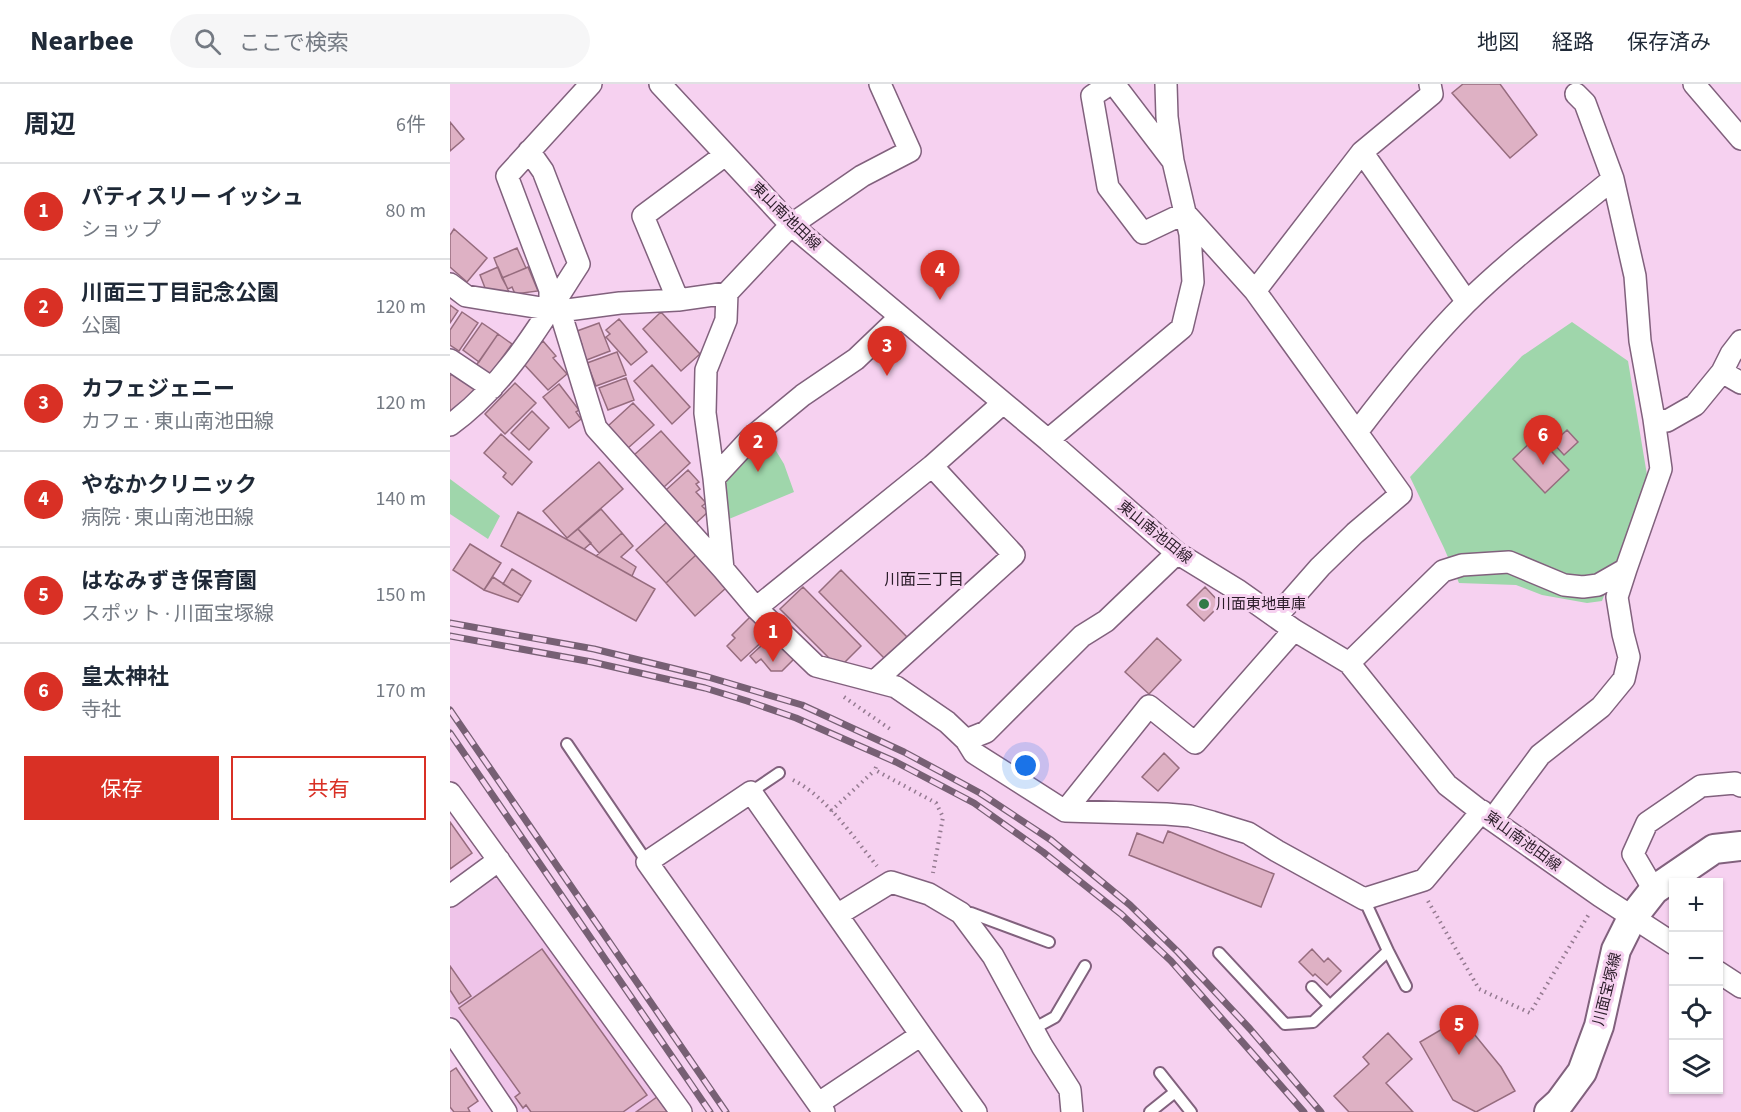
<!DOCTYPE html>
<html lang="ja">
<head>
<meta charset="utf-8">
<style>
	body { margin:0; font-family:"Source Sans 3","Noto Sans JP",sans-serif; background:#f6f6f7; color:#1f2937 }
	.controls { position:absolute; right:18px; bottom:18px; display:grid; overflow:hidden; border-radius:0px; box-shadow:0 2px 4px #0004 }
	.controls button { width:54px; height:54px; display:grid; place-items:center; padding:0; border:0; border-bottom:2px solid #e0e1e3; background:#fff; color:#1f2937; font:30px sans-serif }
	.you { position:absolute; left:576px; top:682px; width:21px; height:21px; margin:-15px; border:4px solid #fff; border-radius:50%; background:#1a73e8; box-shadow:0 0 0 9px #1a73e833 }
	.badge { display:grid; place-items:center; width:39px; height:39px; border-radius:50%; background:#d93025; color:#fff; font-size:20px; font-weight:700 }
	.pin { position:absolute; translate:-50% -50px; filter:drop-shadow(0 2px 3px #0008) }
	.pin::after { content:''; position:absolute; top:32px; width:21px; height:18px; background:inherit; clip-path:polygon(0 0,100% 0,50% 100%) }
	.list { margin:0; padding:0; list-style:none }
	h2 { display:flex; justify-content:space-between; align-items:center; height:78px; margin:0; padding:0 24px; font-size:26px }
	h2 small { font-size:20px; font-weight:400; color:#747a83 }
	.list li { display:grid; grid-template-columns:39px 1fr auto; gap:18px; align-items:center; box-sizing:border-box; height:96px; padding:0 24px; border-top:2px solid #e0e1e3 }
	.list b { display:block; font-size:22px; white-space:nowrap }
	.list p { margin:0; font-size:20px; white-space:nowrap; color:#747a83 }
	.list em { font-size:20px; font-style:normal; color:#747a83 }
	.actions { display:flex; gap:12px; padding:18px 24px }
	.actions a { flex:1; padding:14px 0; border:2px solid #d93025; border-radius:0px; text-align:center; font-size:21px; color:#d93025 }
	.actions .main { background:#d93025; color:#fff }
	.icon { flex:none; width:33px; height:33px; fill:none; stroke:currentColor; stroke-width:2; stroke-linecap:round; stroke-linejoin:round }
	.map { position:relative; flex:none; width:1291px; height:1028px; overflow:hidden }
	header { display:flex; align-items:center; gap:36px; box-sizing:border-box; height:84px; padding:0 30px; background:#fff; border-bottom:2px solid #e0e1e3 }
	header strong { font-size:28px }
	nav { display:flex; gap:33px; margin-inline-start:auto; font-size:21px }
	.search { width:420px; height:54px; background:#f6f6f7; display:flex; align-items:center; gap:15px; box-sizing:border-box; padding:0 21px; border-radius:33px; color:#747a83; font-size:22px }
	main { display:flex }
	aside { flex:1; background:#fff }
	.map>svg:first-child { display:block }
	.built { fill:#efc4e9 }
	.green { fill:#9fd6ab }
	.building { fill:#deb1c4; stroke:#966c7e; stroke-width:1.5 }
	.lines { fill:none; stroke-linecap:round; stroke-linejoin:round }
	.lane-casing { stroke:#81617d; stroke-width:14 }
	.street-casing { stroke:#81617d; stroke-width:24 }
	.secondary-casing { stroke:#81617d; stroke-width:32 }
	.path { stroke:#947a90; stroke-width:4; stroke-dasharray:1.5 4.5; stroke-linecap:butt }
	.lane { stroke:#fff; stroke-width:10 }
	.street { stroke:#fff; stroke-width:21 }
	.secondary { stroke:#fff; stroke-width:28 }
	.rail-casing { stroke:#776074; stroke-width:7 }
	.rail { stroke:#f6d1f0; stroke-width:4.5; stroke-dasharray:14; stroke-linecap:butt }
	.poi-dot { fill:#317b48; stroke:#f6d1f0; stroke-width:2 }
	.labels { text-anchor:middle; stroke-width:6; stroke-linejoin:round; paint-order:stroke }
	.street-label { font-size:15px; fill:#2b1d29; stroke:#f6d1f0 }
	.poi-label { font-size:15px; fill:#2b1d29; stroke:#f6d1f0; text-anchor:start }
	.neighbourhood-label { font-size:16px; fill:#2b1d29; stroke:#f6d1f0 }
</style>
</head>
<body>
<header>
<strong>Nearbee</strong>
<div class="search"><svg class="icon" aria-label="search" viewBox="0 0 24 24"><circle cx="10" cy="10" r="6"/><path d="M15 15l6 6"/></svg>ここで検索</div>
<nav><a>地図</a><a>経路</a><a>保存済み</a></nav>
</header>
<main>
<aside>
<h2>周辺<small>6件</small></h2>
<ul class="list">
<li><span class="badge">1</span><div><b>パティスリー イッシュ</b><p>ショップ</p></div><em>80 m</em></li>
<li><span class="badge">2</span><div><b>川面三丁目記念公園</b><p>公園</p></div><em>120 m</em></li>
<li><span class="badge">3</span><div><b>カフェジェニー</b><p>カフェ · 東山南池田線</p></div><em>120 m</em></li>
<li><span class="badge">4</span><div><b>やなかクリニック</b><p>病院 · 東山南池田線</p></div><em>140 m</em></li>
<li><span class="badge">5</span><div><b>はなみずき保育園</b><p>スポット · 川面宝塚線</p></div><em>150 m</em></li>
<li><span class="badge">6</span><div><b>皇太神社</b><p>寺社</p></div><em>170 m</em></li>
</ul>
<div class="actions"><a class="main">保存</a><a>共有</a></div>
</aside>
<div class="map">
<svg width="1291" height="1028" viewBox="0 0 1291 1028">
	<rect width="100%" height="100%" fill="#f6d1f0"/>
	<path class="built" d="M41 794 55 796 223 1028H68L0 930V822Z"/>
	<path class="green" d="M1122 238 1178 277 1198 397 1152 517 1137 519 1092 511 1066 501 1009 499 994 464 960 393 1072 272Z
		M317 352 334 380 344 408 279 435 272 397Z
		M0 395 50 432 38 455 0 430Z"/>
	<path class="building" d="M1013 0H1050L1087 51 1060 74 1002 9Z
		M0 38 14 55 0 67Z
		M4 145 37 174 17 198 0 183V151Z
		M67 164 76 184 52 194 44 174Z
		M48 183 59 208 37 209 30 191Z
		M78 183 88 207 65 210 62 203 58 205 52 194Z
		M0 221 8 227 0 239Z
		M12 228 28 239 9 267 0 261V246Z
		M211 228 250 270 231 287 193 245Z
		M169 235 197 268 181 281 156 253 160 250 156 246Z
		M32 239 48 250 29 278 13 266Z
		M149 239 160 267 134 277 128 262 132 261 127 247Z
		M48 250 62 260 39 292 25 283Z
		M93 257 106 272 103 274 117 290 98 306 71 277Z
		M167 268 176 291 146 302 137 279Z
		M202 281 240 323 222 340 184 297Z
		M2 290 12 297 16 294 27 305 2 330 0 328V292Z
		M176 294 184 316 158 326 149 304Z
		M65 299 86 319 55 350 35 330Z
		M109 300 129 326 126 328 131 335 119 344 93 313Z
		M183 319 204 341 178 364 158 342Z
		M82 327 99 344 79 366 61 349Z
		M1117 346 1128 358 1114 371 1103 359Z
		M211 347 240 379 214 403 184 371Z
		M51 350 82 378 62 401 53 393 56 389 34 369Z
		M1087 352 1119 386 1095 409 1063 375Z
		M149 378 173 405 117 454 93 427Z
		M238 386 249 398 246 400 250 405 246 408 256 419 252 422 258 428 246 439 216 406Z
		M151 425 172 449 149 469 128 445Z
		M68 428 205 505 186 537 51 462Z
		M217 438 246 471 216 499 186 466Z
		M128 445 141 459 134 465 116 455Z
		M172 449 183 462 171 473 186 483 182 492 146 472Z
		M20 460 51 479 34 506 3 486Z
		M246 471 276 504 245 532 216 499Z
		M62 485 81 497 72 512 53 500Z
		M391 486 457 553 435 575 369 508Z
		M43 493 72 512 68 518 34 506Z
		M353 503 411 562 389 584 330 525Z
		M755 503 771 520 754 537 737 521Z
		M302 531 313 543 309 546 316 554 291 577 277 562 285 554 282 551Z
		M322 552 344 575 332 587H321L311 575 306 579 300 572Z
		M707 554 731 576 699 610 675 588Z
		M714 669 729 684 708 707 692 693Z
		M0 738 22 769 0 785Z
		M718 747 824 790 811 823 679 771 687 749 713 759Z
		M92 865 197 1011 173 1028H81L76 1021 73 1024 65 1013 70 1009 9 924Z
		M862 865 874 878 878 874 891 887 877 901 865 890 863 892 849 878Z
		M0 882 21 912 9 920 0 906Z
		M1011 934 1051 983 1065 1007 1026 1028 1003 1016 970 958Z
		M938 949 962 975 936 999 963 1028H899L884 1012 919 980 913 973Z
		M6 984 28 1017 18 1024 20 1028H4L0 1023V988Z
		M207 1013 218 1028H186Z"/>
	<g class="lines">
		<defs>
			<path id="lane" d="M117 660 197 778
				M301 708 329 689
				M914 815 938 867 956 902
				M512 829H521L599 858
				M769 869 835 940 863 938 938 867
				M862 903 880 922
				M583 945 605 933 635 882
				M710 989 741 1028
				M700 1028 725 1008"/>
			<path id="street" d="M210 0 341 141 598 356 727 469 789 507 844 546 899 579 997 701 1042 736 1150 812 1224 860
				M430 0 460 67 412 92 341 141 277 209 276 236 256 286 255 329 264 394 273 485 306 524 366 582 446 603 497 638 516 656 524 669 615 727 716 730 740 732 762 738 798 749 827 767 914 815 974 796 1032 727
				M660 0 642 12 658 103 693 149 735 129 805 207 951 410 905 449 870 483 826 533
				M664 0 722 76
				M1244 0 1291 55
				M912 68 1017 218
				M0 200 16 212 110 227
				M805 207 912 68 982 10 980 0
				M228 216 193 132 275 71
				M100 225V206L57 92 141 0
				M0 276 42 304
				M1272 288 1291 299
				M1204 335 1217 337 1245 321 1272 288 1281 270 1291 257
				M0 341C57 300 92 237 129 180L93 87 79 67
				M907 348C941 303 976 259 1016 219 1062 174 1114 135 1163 95
				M598 356 732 244 743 198 740 150 723 77 717 33 716 0
				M264 394 302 353 353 311 406 275 450 233
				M273 485 146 344 110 227 170 219 228 216 277 209
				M306 524 482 382 553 319
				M899 579 993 487 1012 481 1059 478 1114 501 1133 503 1148 501 1176 485 1211 385 1204 335 1190 257 1185 192 1163 95 1135 19 1126 10
				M426 596 564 471 482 382
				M516 656 536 648 632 552 656 537 727 469
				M0 709 231 1028
				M615 727 699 622 745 659 844 546
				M1042 736 1090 671 1151 623 1174 595 1179 573 1173 550 1167 513 1176 485
				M1204 806 1183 770 1197 739 1251 702 1285 699 1291 702
				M0 812 49 776
				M387 831 471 951
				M1268 888 1291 903
				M0 945 56 1028
				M369 1019 471 951 526 1028
				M374 1028 197 778 301 708 387 831 441 798 479 810 511 829 543 872 592 962 620 1006 622 1028"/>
			<path id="secondary" d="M1099 1028 1110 1018 1132 988 1149 942 1166 866 1182 834 1204 806 1264 765 1291 762"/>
		</defs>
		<use href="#lane" class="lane-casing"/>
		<use href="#street" class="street-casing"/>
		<use href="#secondary" class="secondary-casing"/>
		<path class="path" d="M394 613 440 645
			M426 683 425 686 486 719 493 733 483 789
			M343 696C377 713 403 753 427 782
			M381 727 425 686
			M978 817 1029 905 1080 929 1139 830"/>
		<use href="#lane" class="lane"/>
		<use href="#street" class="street"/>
		<use href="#secondary" class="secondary"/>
		<defs>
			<path id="rail" d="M0 539 144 565 258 593 352 621 454 668 530 709 601 756 680 821 728 868 800 945 871 1028
				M0 552 142 578 255 604 297 617 346 634 446 678 524 719 593 768 671 830 721 877 854 1028
				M0 626 276 1028
				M0 649 260 1028"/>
		</defs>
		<use href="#rail" class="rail-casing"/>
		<use href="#rail" class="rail"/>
	</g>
	<circle class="poi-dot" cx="754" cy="520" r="6"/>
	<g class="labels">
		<g class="street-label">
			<text transform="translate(336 132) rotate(44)" y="5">東山南池田線</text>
			<text transform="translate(705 448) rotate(39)" y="5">東山南池田線</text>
			<text transform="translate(1073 757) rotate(36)" y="5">東山南池田線</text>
			<text transform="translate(1157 905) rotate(-76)" y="5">川面宝塚線</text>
		</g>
		<g class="poi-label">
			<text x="766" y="525">川面東地車庫</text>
		</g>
		<g class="neighbourhood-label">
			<text x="474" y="501">川面三丁目</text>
		</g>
	</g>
</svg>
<div class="controls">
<button>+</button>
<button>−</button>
<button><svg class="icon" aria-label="locate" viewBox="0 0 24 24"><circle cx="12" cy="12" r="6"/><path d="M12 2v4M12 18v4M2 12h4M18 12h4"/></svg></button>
<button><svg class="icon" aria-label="layers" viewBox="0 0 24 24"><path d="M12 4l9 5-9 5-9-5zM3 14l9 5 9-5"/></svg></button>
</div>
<div class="you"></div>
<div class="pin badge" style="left:323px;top:578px">1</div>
<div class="pin badge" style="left:308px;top:388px">2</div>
<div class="pin badge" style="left:437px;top:292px">3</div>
<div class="pin badge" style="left:490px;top:216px">4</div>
<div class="pin badge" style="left:1009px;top:971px">5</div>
<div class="pin badge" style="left:1093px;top:381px">6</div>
</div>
</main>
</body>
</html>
